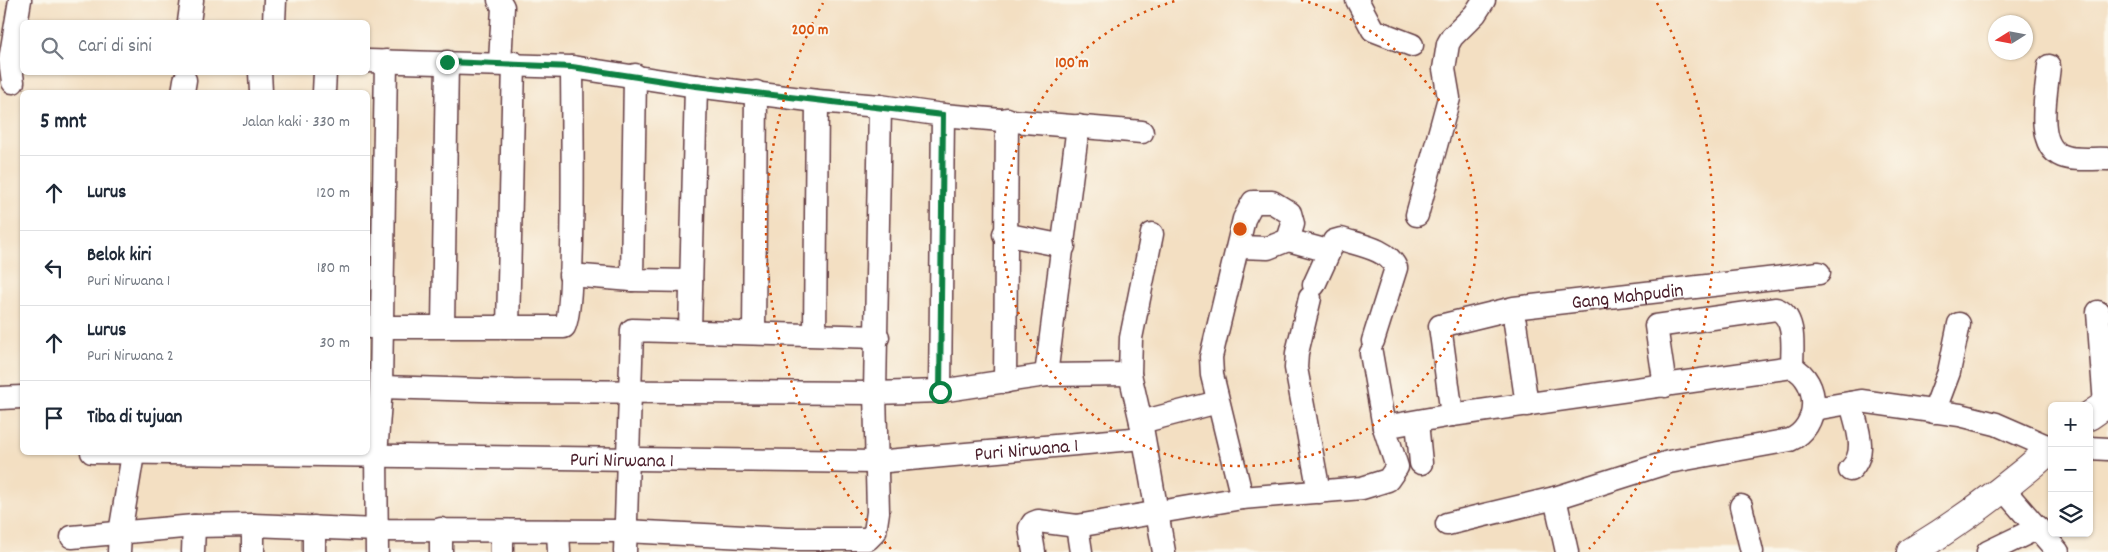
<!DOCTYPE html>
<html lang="id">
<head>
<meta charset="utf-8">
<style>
	body { margin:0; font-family:Dekko,sans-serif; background:#f6f6f7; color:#1f2937 }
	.controls { position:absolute; right:15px; bottom:15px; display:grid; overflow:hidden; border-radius:8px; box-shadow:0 1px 4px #0004 }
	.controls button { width:45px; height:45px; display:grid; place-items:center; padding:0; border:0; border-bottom:1px solid #e0e1e3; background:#fff; color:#1f2937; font:25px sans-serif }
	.compass { position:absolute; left:1988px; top:15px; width:45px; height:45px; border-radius:50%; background:#fff; box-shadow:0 1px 4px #0004; rotate:259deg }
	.stop { position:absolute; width:15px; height:15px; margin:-11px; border:4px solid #0b8043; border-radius:50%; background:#fff }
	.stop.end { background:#0b8043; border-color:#fff; box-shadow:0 1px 5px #0008 }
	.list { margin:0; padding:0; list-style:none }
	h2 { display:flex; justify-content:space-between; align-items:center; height:65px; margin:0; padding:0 20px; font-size:21px }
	h2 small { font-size:16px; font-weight:400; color:#747a83 }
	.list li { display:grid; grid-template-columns:32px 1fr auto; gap:15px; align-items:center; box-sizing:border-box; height:75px; padding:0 20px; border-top:1px solid #e0e1e3 }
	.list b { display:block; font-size:19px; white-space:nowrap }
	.list p { margin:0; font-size:16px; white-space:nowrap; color:#747a83 }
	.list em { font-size:16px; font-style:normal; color:#747a83 }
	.icon { flex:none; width:28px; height:28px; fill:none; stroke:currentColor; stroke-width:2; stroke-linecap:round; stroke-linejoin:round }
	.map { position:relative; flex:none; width:2108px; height:552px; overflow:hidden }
	.search { position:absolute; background:#fff; box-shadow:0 1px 4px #0004; left:20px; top:20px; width:350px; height:55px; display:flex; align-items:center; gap:12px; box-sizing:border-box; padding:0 18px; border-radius:8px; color:#747a83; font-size:19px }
	.panel { position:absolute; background:#fff; box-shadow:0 1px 4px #0004; left:20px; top:90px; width:350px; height:365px; border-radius:8px }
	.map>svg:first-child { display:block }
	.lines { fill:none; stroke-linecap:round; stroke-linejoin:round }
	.minor-casing { stroke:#633c42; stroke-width:25 }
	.major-casing { stroke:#633c42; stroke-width:30 }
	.minor { stroke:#fff; stroke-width:22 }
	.major { stroke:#fff; stroke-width:28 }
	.route { stroke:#0b8043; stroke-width:6 }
	.ring { fill:none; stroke:#d8530f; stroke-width:2.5; stroke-dasharray:2.5 5 }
	.labels { text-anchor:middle; stroke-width:4; stroke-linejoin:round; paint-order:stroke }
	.street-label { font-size:20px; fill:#4a1f2b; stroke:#fbf7ec }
	.centre { fill:#d8530f; stroke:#fbf7ec; stroke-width:2.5 }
	.ring-label { font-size:15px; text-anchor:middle; font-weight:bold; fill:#d8530f; stroke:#fbf7ec; stroke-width:4; stroke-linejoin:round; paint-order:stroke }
</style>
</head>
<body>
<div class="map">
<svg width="2108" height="552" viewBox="0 0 2108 552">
	<rect width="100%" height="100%" fill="#fbf7ec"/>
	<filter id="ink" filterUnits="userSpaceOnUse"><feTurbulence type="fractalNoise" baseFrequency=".02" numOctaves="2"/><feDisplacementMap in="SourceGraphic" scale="10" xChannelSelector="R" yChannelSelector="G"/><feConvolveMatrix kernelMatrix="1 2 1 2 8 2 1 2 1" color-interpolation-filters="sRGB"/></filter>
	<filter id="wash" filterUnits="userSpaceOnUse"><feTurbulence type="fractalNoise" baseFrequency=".0096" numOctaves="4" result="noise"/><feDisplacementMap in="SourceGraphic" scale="20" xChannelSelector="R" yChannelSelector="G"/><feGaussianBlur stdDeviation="1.12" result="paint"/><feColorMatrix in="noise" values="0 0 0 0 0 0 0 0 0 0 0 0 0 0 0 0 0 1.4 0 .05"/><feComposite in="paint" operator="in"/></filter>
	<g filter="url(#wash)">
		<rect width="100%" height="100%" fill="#f3dfc2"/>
	</g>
	<g filter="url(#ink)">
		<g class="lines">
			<defs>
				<g id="minor">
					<path d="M499 0 503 7 500 63"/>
					<path d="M1357 0 1373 30 1412 45"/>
					<path d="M189 22 192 0"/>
					<path d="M274 22 275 0"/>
					<path d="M368 61 572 67 696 86 817 101 880 106 943 115 1142 132"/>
					<path d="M2049 66C2047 90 2034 145 2062 156 2074 161 2094 158 2108 159"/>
					<path d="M260 72 261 92"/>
					<path d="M13 82 10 60 20 0"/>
					<path d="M183 92 185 80"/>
					<path d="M324 92 325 72"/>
					<path d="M1417 215 1449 98 1444 69 1448 44 1452 37 1475 14 1484 0"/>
					<path d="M1004 234 1064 246"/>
					<path d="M1152 234 1131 338 1130 374 1141 422 1164 552"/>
					<path d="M1288 240 1328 251"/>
					<path d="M1239 247 1268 248 1288 240"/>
					<path d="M570 275 632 280 691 281"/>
					<path d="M632 280 635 75"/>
					<path d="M1314 285 1334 241 1341 239C1359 245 1388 249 1396 268L1373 341"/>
					<path d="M1310 298 1297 353 1296 368 1319 492"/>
					<path d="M2098 312 2105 405"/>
					<path d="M1515 323 1527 405"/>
					<path d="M443 326 447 62"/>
					<path d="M369 327H564C576 312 572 102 572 67"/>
					<path d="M508 327 514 63"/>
					<path d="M690 330 696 86"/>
					<path d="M754 333 756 92"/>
					<path d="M815 333 817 101"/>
					<path d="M1371 353 1384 427"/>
					<path d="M1046 375 1078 126"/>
					<path d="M1005 382 1007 119"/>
					<path d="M381 387 514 391 875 393 940 391 1046 375 1130 374"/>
					<path d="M940 391 943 115"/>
					<path d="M0 398 22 397"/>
					<path d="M1814 409 1861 401 1960 415 1996 424 2051 448"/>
					<path d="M1934 412 1949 372 1959 324"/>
					<path id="s1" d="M1452 415 1440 326 1514 308 1819 273"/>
					<path d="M1141 422 1218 402"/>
					<path d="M1417 422 1421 463"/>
					<path d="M2089 448 2108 449"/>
					<path id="s2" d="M92 452 876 462 1143 438"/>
					<path d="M1850 470C1869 452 1856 425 1851 403"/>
					<path d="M2004 490 2058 552"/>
					<path d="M1242 498 1212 375 1211 357 1244 219 1253 202H1272L1290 213 1293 224 1288 240"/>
					<path d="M1555 498 1567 552"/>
					<path d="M1741 506 1752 552"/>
					<path d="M1447 524 1555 498 1669 462 1790 440C1820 427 1821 382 1792 367"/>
					<path d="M314 527V552"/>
					<path d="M441 529V552"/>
					<path d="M558 531 559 552"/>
					<path d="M72 537 194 526 253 525 377 530 625 531 787 539H868L875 532 878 512 875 393 880 106"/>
					<path d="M119 552 120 533 133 454"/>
					<path d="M193 552 194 526"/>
					<path d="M253 552V525"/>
					<path d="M377 552 376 455 381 387 386 61"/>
					<path d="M502 552V531"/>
					<path d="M625 552 632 330 878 337"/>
					<path d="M1034 552 1030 528 1033 523 1038 521 1077 526"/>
					<path d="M1081 552 1077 526 1242 498 1362 488 1388 480 1397 467 1384 427 1452 415 1792 367C1792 349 1797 316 1776 309L1656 326 1665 386"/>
					<path d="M1988 552 2038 528"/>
				</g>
				<path id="major" d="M2089 416 2108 403
					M1911 552C1962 521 2008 487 2052 448"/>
			</defs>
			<use href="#minor" class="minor-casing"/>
			<use href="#major" class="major-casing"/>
			<use href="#minor" class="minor"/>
			<use href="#major" class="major"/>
		</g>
	</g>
	<g class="lines" filter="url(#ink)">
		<path class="route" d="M447 62 572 67 696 86 943 115 940 392"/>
	</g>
	<g class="ring">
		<path d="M1301 0A237 237 0 1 1 1179 0"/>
		<path d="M891 549A474 474 0 0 1 823 3M1657 3A474 474 0 0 1 1589 549"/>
	</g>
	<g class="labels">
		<g class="street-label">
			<text dy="7" stroke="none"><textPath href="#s1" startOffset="280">Gang Mahpudin</textPath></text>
			<text dy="7" stroke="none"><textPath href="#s2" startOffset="935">Puri Nirwana 1</textPath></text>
			<text dy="7" stroke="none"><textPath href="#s2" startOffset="530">Puri Nirwana 1</textPath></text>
		</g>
	</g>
	<circle cx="1240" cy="229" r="8" class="centre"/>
	<g class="ring-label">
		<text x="810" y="34">200 m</text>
		<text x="1072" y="67">100 m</text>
	</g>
</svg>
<div class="controls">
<button>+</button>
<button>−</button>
<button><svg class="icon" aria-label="layers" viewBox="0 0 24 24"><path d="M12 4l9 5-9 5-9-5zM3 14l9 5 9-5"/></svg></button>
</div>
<svg class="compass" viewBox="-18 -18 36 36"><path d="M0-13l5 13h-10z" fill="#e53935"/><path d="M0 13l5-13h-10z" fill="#747a83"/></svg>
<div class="stop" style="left:940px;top:392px"></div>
<div class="stop end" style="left:447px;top:62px"></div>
<div class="search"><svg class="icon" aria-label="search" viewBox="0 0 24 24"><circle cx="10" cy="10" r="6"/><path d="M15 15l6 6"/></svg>Cari di sini</div>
<section class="panel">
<h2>5 mnt<small>Jalan kaki · 330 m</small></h2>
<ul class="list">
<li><svg class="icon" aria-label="ahead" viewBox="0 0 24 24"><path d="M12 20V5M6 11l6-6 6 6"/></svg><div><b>Lurus</b></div><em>120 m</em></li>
<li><svg class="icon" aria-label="left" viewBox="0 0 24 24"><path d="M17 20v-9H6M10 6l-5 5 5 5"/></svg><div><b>Belok kiri</b><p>Puri Nirwana 1</p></div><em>180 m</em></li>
<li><svg class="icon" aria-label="ahead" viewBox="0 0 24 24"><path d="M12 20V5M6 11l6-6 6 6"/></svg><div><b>Lurus</b><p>Puri Nirwana 2</p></div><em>30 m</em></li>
<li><svg class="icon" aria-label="arrive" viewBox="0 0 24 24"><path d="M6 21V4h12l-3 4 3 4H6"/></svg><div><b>Tiba di tujuan</b></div></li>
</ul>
</section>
</div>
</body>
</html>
